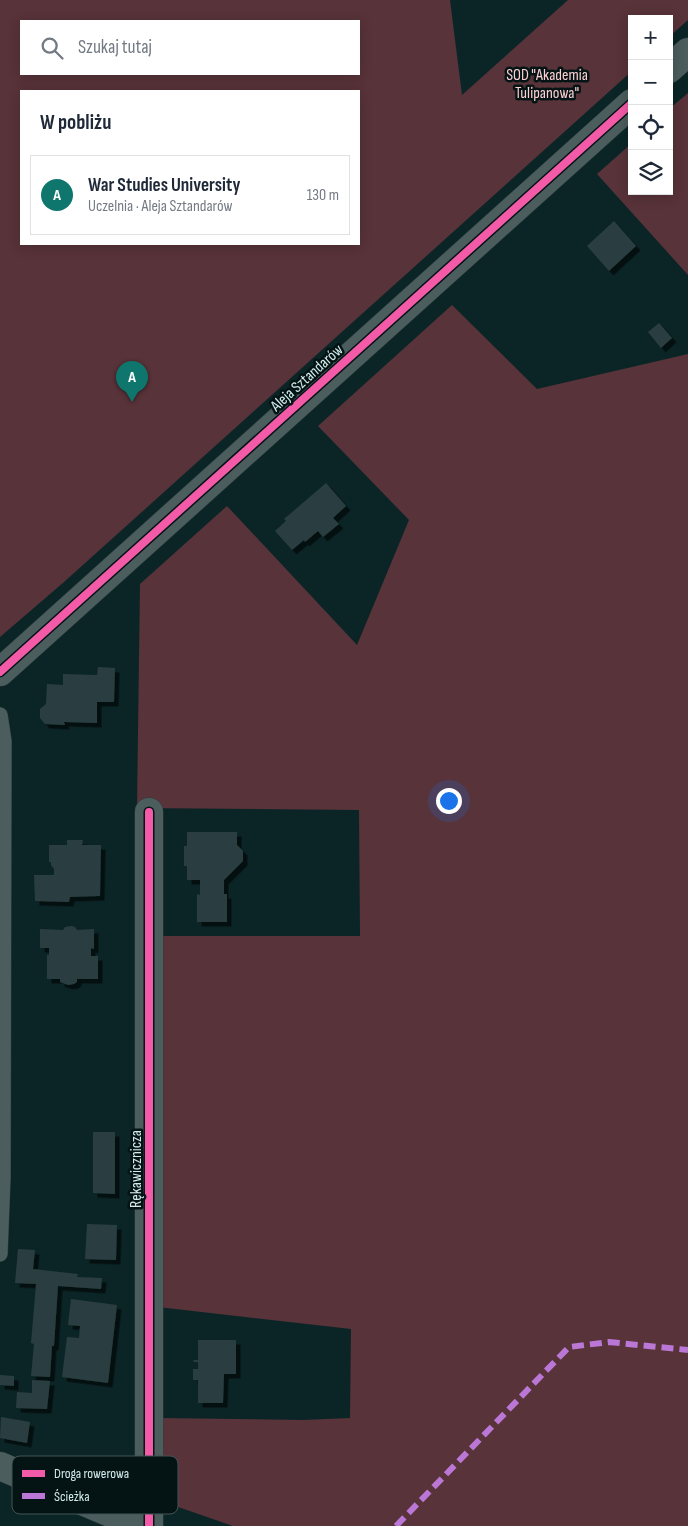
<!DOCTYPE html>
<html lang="pl">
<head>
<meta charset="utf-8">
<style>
	body { margin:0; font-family:"Sofia Sans Condensed",sans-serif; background:#f6f6f7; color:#1f2937 }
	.controls { position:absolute; right:15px; top:15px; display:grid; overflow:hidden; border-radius:0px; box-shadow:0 2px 12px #0003 }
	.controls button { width:45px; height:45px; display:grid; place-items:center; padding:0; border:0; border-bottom:1px solid #e0e1e3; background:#fff; color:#1f2937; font:25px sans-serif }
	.you { position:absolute; left:448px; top:800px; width:18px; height:18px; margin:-12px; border:4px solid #fff; border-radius:50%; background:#1a73e8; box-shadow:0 0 0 8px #1a73e833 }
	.badge { display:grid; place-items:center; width:32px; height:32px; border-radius:50%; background:#0f766e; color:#fff; font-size:16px; font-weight:700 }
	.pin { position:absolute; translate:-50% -41px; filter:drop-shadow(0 1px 2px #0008) }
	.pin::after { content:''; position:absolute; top:26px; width:18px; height:15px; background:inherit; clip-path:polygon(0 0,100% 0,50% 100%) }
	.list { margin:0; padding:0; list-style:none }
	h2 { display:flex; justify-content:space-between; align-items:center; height:65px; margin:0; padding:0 20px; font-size:21px }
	h2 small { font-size:16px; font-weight:400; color:#747a83 }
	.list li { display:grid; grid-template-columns:32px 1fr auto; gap:15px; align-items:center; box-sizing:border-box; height:80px; margin:0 10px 10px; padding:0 10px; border:1px solid #e0e1e3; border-radius:0px }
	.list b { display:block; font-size:19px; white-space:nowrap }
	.list p { margin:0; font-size:16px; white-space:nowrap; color:#747a83 }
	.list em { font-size:16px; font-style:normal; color:#747a83 }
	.icon { flex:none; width:28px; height:28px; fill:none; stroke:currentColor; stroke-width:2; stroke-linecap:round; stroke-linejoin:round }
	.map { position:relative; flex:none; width:688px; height:1526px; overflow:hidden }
	.search { position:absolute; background:#fff; box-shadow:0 2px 12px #0003; left:20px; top:20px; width:340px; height:55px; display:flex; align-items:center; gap:12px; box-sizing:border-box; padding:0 18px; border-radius:0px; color:#747a83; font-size:19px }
	.panel { position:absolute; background:#fff; box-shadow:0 2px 12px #0003; left:20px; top:90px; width:340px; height:155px; border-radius:0px }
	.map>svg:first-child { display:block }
	.green { fill:#583339; fill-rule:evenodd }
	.building { fill:#2a3e3f; filter:url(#shadow) }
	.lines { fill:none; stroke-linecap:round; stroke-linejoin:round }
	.lane-casing { stroke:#2e3f40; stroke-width:16 }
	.street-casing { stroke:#2e3f40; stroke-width:29 }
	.secondary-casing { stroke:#2e3f40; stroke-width:29 }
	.lane { stroke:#4c5d5e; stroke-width:15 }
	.street { stroke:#4c5d5e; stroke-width:28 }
	.secondary { stroke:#4c5d5e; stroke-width:28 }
	.quiet { stroke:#ba77d6; stroke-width:6; stroke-dasharray:12 6; stroke-linecap:butt }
	.cycleway-casing { stroke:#041415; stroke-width:11 }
	.cycleway { stroke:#f35aa7; stroke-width:8 }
	.labels { text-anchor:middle; stroke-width:5; stroke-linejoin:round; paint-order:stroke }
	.park-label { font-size:16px; fill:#ffcfd3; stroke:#041415 }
	.street-label { font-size:16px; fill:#d5eced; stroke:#041415 }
	.key { fill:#041415; stroke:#435556; stroke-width:1 }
	.key-label { font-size:14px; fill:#d5eced }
</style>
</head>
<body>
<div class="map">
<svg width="688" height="1526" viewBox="0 0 688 1526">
	<defs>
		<filter id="shadow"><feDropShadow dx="4.5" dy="4.5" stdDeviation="0" flood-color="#0009"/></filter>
	</defs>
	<rect width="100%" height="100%" fill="#0b2527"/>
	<path class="green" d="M0 0H450L462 95 568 0H688V20L669 37V19H632V71L64 582 0 637ZM21 21H359V74H21ZM21 91H359V244H21Z
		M688 93V275L597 174 632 143V191H669V109Z
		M452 305 537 389 688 354V1526H233L158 1500 159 1418 303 1420 350 1418 351 1329 158 1307 159 936H360L359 810 137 808 140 584 227 506 357 645 409 520 318 426Z"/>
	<path class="building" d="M614 221 636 246 609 271 587 246Z
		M659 323 672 338 661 348 648 332Z
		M326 483 346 506 333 518 339 524 323 537 318 531 305 542 304 540 292 550 275 531 286 521 284 519Z
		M98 667 115 668 114 702H97V723L64 722 65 725 45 724 40 718V709L46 704 47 684 63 685V674L97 675Z
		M187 832H237V845L243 851V861L224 880V894H227V922H197V894L200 895V880H187V866H184V846H187Z
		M67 840H83L82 845H101L100 896 70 897 69 902 35 901 34 875H54V869L51 865V862H49V845H67Z
		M71 926 75 927 77 930 94 929V949L91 948V956H98V979H77V982L74 984 68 985 60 982V979H47V955H49V948H40V929L63 930 65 927Z
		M93 1132H115V1194L93 1193Z
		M87 1224 117 1225 116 1260 85 1259Z
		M18 1249 35 1250 33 1269 78 1274 77 1277 102 1278 101 1289 58 1286 54 1346H52L50 1377 31 1376 34 1344 31 1343 36 1284 15 1283Z
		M71 1299 117 1305 108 1383 62 1377 67 1337 79 1338 80 1326 68 1325Z
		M198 1340H236V1374H224L223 1403H198V1380H193V1369H198V1362H194L193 1360H198Z
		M0 1375 14 1376V1386L0 1385Z
		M32 1380 50 1381 47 1409 16 1408 17 1392 32 1393Z
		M1 1417 30 1422 27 1443 0 1438Z"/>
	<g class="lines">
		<defs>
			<path id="lane" d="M0 715 4 741 3 1177 0 1254"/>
			<path id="street" d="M149 812V1526"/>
			<path id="secondary" d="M669 69 688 52
				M0 672 632 103
				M0 1466 141 1526"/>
		</defs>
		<use href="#lane" class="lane-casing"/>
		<use href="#street" class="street-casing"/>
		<use href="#secondary" class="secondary-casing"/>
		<use href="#lane" class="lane"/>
		<use href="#street" class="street"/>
		<use href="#secondary" class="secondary"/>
		<path class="quiet" d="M396 1526 569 1347 609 1342 688 1350"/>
		<defs>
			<path id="cycleway" d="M0 672 632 103
				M149 812V1526"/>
		</defs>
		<use href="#cycleway" class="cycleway-casing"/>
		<use href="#cycleway" class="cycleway"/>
	</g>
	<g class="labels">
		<g class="park-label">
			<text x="547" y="80">SOD "Akademia<tspan x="547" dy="18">Tulipanowa"</tspan></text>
		</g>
		<g class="street-label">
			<text transform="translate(306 377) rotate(-42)" y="6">Aleja Sztandarów</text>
			<text transform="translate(135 1169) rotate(-90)" y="6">Rękawicznicza</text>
		</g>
	</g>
	<rect x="12" y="1456" width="166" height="58" rx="8" class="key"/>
	<rect x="22" y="1470" width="23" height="7" fill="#f35aa7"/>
	<rect x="22" y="1493" width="23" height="6" fill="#ba77d6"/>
	<g class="key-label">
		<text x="54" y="1478">Droga rowerowa</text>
		<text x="54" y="1501">Ścieżka</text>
	</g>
</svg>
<div class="controls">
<button>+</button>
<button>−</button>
<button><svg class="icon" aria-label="locate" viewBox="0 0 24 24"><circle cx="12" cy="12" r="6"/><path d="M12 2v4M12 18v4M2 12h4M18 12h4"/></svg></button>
<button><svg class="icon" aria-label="layers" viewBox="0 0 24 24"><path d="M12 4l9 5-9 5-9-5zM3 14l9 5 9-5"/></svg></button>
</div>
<div class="you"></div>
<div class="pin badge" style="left:132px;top:402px">A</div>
<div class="search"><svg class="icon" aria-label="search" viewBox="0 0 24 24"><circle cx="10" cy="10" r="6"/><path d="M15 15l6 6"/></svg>Szukaj tutaj</div>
<section class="panel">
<h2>W pobliżu<small></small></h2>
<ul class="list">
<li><span class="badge">A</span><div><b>War Studies University</b><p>Uczelnia · Aleja Sztandarów</p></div><em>130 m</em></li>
</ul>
</section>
</div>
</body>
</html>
